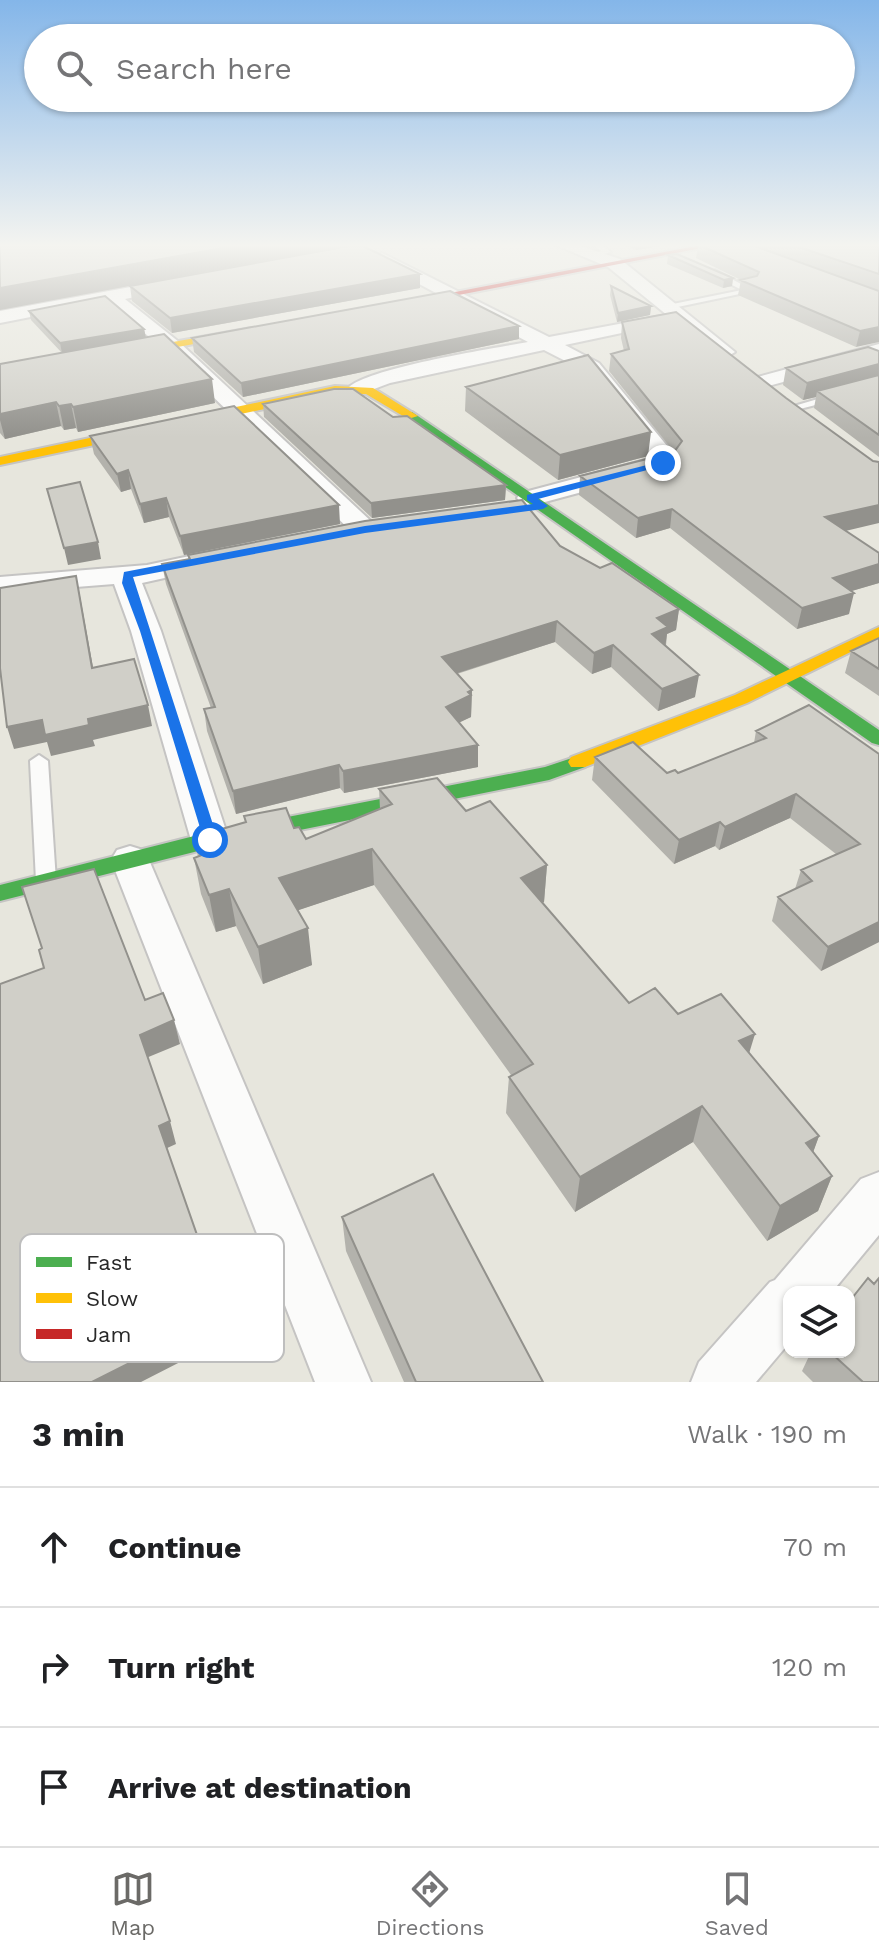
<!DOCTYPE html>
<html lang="en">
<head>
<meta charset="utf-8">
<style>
	body { margin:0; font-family:"Work Sans",sans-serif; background:#f2f2f2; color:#202124 }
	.controls { position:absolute; right:24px; bottom:24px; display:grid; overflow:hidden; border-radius:16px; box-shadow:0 2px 6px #0004 }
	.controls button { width:72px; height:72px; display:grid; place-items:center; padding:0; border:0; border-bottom:2px solid #e0e0e0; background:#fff; color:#202124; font:40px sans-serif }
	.stop { position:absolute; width:24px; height:24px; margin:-18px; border:6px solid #1a73e8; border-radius:50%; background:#fff }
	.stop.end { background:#1a73e8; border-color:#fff; box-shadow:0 2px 8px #0008 }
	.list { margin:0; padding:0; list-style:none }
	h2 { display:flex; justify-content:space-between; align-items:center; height:104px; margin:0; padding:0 32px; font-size:34px }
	h2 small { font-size:26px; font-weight:400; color:#757577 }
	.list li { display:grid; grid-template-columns:52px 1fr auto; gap:24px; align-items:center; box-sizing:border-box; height:120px; padding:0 32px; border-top:2px solid #e0e0e0 }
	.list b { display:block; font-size:30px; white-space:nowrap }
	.list em { font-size:26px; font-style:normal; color:#757577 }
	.icon { flex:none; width:44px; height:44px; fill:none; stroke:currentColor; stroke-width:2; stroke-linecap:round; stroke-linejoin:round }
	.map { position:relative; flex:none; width:879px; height:1382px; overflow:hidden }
	.search { position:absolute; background:#fff; box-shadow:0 2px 6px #0004; left:24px; right:24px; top:24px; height:88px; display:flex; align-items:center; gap:20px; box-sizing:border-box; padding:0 28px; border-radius:44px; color:#757577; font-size:30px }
	.sheet { height:464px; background:#fff }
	nav { display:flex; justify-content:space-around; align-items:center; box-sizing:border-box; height:112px; border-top:2px solid #e0e0e0; background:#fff; font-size:22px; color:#757577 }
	nav a { display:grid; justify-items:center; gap:4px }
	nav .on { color:#6b6a67 }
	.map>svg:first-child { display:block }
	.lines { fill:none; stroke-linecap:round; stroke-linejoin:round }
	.lane-casing { stroke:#c5c4c3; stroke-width:4 }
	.street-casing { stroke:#c5c4c3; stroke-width:4 }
	.fast-casing { stroke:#c5c4c3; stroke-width:4 }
	.slow-casing { stroke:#c5c4c3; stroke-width:4 }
	.jam-casing { stroke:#c5c4c3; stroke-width:4 }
	.lane { fill:#fbfbfa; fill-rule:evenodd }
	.street { fill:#fbfbfa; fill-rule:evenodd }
	.fast { fill:#4caf50; fill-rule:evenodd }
	.slow { fill:#ffc107; fill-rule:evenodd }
	.jam { fill:#c62828; fill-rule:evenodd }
	.wall { fill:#b3b2ac }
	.shaded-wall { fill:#92918c }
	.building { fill:#d0cfc8; stroke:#92918c; stroke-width:2 }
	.route { fill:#1a73e8 }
	.key { fill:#fff; stroke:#bebebe; stroke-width:2 }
	.key-label { font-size:22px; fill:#282828 }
</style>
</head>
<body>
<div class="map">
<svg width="879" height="1382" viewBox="0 0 879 1382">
	<rect width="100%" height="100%" fill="#e7e6dd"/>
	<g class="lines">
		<defs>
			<path id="lane" d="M593 245H602L611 252 592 258V254L601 251Z
				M715 270 754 291 668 309V305L742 290 712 275 711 273Z
				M835 394 839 395V399L792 411 787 408Z
				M39 755 48 761 56 881 53 886 46 888 39 886 36 881 30 761Z"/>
			<path id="street" d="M556 245H578L620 259 735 352 725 358 718 356 670 317 669 323 565 345 599 363 677 458 671 468 530 506 521 503 517 498 521 493 653 458 585 371 544 350 390 383 358 395 347 389C364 368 495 348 528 342L376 261 374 258 382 253 549 337 667 315 608 267Z
				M174 279 180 280 183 284 180 288 125 299 179 342 374 524 378 530 374 536H356L165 350 107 302 0 323V311Z
				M879 344V356L761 388 751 382 754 378Z
				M204 553 214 555 218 561 214 567 142 583 161 631 229 840 223 850 210 853 197 850 191 840 131 631 114 584 0 593V577L147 565Z
				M130 846 143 850 149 860 371 1382H315L111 860 117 850Z
				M879 1172V1235L832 1292H789V1343L756 1382H691L699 1362 770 1282 775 1280 861 1179Z"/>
			<path id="fast" d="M412 412 879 730V745L872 743 408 419 406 416Z
				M578 756 588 762 585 767 549 780 210 848 0 901V885L210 832 545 767Z"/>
			<path id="slow" d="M251 328 256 331 255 333 0 379V373Z
				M335 386 373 388 418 416 408 419 366 394H335L0 465V457Z
				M879 627V638L747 703 585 767H571L568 762 571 757 735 695Z"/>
			<path id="jam" d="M701 245H717L397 307 392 304Z"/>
		</defs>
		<use href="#lane" class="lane-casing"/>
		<use href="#street" class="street-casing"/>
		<use href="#fast" class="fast-casing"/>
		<use href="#slow" class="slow-casing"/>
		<use href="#jam" class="jam-casing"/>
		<use href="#lane" class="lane"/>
		<use href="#street" class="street"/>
		<use href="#fast" class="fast"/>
		<use href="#slow" class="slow"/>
		<use href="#jam" class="jam"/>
	</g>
	<path class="wall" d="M624 245H664L636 250Z
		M698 245H879V291L856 347 738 295 741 280 696 258Z
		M668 255 733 278 732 286 723 288 667 264Z
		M420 274V288L172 333 132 301 130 286Z
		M611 286 651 306 650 315 617 322 610 295Z
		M29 311 144 329 146 338 215 403 78 432 76 428 64 430 61 426 5 439 0 433V364L62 353 31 320Z
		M622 322 786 398 873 461 846 531 879 583 851 591 849 614 797 629 670 528 636 538 579 495 580 476 674 452 609 371 611 354 624 351 621 338Z
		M519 326V339L243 397 194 352 192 338Z
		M879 351V457L814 408 816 397 803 400 783 385 786 368Z
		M466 387 648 456 558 480 465 411Z
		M263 404 393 417 506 485 505 500 372 518 264 417Z
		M90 436 340 524 184 555 169 517 144 523 131 489 121 492 94 454Z
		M560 546 679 609 676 630 667 634 666 646 695 697 658 711 611 667 592 674 555 642 457 674 472 690 471 717 459 722 478 745V767L344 793 340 788 236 814 207 731 204 709 211 708 166 584 162 564 189 559 188 555Z
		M879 638V696L845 673 851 651Z
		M756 731 879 754V942L821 971 772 921 778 897 795 889 801 870 836 854 790 818 719 850 715 846 674 864 592 780 595 757 667 773H678L754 743Z
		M379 789 466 811 547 865 544 902 542 903 629 1003 678 1014 749 1053 819 1136 813 1152 832 1176 818 1211 767 1241 693 1142 575 1212 506 1113 509 1077 511 1075 374 885 298 910 312 965 263 984 236 926 216 932 201 894 194 858 198 857 194 837 245 822 244 816 294 828 306 839 380 809Z
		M342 1217 543 1382H404L346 1251Z
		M811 1352H849L879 1382H813L802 1371Z"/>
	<path class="shaded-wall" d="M240 245H350L0 310V288Z
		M636 245H664L636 250Z
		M420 274V288L172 333 170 318Z
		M733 278 732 286 723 288 724 280Z
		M651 306 650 315 617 322 618 313Z
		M519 326V339L243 397 241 383Z
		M879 327V342L856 347 860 331Z
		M144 329 146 338 62 353 60 343Z
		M879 364V380L817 391 816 397 803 400 807 383Z
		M212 379 215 403 78 432 73 407Z
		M56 402 61 426 5 439 0 420V414Z
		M71 404 76 428 64 430 59 406Z
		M651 432 648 456 558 480 560 455Z
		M128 470 131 489 121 492 117 474Z
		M506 485 505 500 372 518 371 503Z
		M166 498 169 517 144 523 140 504Z
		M339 505 340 524 184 555 180 536Z
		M879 505V523L820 537 825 517Z
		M672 509 670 528 636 538 638 518Z
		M98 542 101 559 68 565 64 548Z
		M879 564V583L828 598 833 578Z
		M76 576 80 596 97 689 92 668Z
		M854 593 849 614 797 629 802 608Z
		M679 609 676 630 667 634 665 648 652 634 657 618Z
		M557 621 555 642 442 678V657Z
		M613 645 611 667 592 674 594 653Z
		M699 675 695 697 658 711 662 689Z
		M472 690 471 717 446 729V707Z
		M148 705 152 726 93 740 95 746 51 756 47 742 14 749 7 727 42 720 88 719Z
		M478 745V767L344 793 343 771Z
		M339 765 340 788 236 814 233 791Z
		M796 794 790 818 719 850 725 827Z
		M720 822 715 846 674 864 679 840Z
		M372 849 374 885 284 915 279 878Z
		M547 865 544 902 518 914 521 878Z
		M229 889 236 926 216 932 209 895Z
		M879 922V942L821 971 828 947Z
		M308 928 312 965 263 984 258 947Z
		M174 1020 180 1044 146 1058 140 1035Z
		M755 1034 744 1070 739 1041Z
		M702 1106 693 1142 575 1212 580 1177Z
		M170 1121 176 1144 165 1149 159 1126Z
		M819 1136 806 1172V1143Z
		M832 1176 818 1211 767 1241 780 1206Z
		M225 1315 231 1336 141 1382H92Z"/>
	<path class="building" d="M0 245H240L0 288Z
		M354 245H361L420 274 170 318 130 286Z
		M699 245H752L879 291V327L860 331 740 280 757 276 759 272Z
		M793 245H879V274Z
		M677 254 733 278 724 280 668 255Z
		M611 286 651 306 618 313Z
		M450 291 519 326 241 383 192 338Z
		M105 296 144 329 60 343 29 311Z
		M676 312 786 398 873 461 879 462V505L825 517 879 553V564L833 578 854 593 802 608 672 509 638 518 580 476 674 452 682 441 611 354 629 349 622 322Z
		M164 334 212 379 73 407 71 404 59 406 56 402 0 414V364Z
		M868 347 879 351V364L807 383 786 368Z
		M588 355 651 432 560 455 466 387Z
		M879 375V435L817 391Z
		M334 389H353L393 417 407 416 506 485 371 503 263 404Z
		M234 406 339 505 180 536 166 498 140 504 128 470 117 474 90 436Z
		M80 482 98 542 64 548 47 489Z
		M522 500 560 546 600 568 612 563 679 609 657 618 668 627 652 634 699 675 662 689 613 645 594 653 557 621 442 657 472 690 468 692 471 695 446 707 478 745 343 771 339 765 233 791 204 709 215 707 162 564 190 559 188 555 365 521Z
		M76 576 92 668 134 659 148 705 88 719 89 725 45 735 42 720 7 727 0 668V588Z
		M879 638V669L851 651Z
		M809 705 879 754V922L828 947 778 897 812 881 801 870 860 844 796 794 725 827 720 822 679 840 595 757 633 742 667 773 675 770 678 773 766 738 756 731Z
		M437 778 466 811 490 801 547 865 521 878 629 1003 655 988 678 1014 721 994 755 1034 739 1041 819 1136 806 1143 832 1176 780 1206 702 1106 580 1177 509 1077 533 1064 372 849 279 878 308 928 258 947 229 889 209 895 194 858 202 855 194 837 246 822 244 816 286 808 294 828 299 827 306 839 392 804 379 789Z
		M94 869 145 1000 163 993 174 1020 140 1035 170 1121 159 1126 225 1315 92 1382H0V984L44 968 39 950 42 948 22 887Z
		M433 1174 543 1382H416L342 1217Z
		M868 1278 874 1284 879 1278V1382H863L830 1352H849V1302Z"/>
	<linearGradient id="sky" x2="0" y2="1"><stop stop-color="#84b6e9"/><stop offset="0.56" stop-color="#f4f4f0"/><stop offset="1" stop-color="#f4f4f0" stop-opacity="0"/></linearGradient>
	<rect width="879" height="438" fill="url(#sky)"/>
	<path class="route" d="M663 461 666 465 538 499 548 506 543 509 365 533 133 577 218 840 215 844H205L140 631 122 583 124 572 365 526 533 504 527 500V495Z"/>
	<rect x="20" y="1234" width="264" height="128" rx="12" class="key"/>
	<rect x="36" y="1257" width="36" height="10" fill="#4caf50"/>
	<rect x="36" y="1293" width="36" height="10" fill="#ffc107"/>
	<rect x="36" y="1329" width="36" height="10" fill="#c62828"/>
	<g class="key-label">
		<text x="86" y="1270">Fast</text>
		<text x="86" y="1306">Slow</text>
		<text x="86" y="1342">Jam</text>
	</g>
</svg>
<div class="controls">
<button><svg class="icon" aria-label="layers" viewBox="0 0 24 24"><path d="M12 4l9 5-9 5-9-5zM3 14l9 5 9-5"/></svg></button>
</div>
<div class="stop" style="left:210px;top:840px"></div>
<div class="stop end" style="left:663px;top:463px"></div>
<div class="search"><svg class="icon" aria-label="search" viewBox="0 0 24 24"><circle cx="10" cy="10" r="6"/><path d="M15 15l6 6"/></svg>Search here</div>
</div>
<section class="sheet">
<h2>3 min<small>Walk · 190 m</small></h2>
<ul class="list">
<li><svg class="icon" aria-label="ahead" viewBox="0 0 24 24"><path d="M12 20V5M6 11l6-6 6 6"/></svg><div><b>Continue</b></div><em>70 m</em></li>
<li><svg class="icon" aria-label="right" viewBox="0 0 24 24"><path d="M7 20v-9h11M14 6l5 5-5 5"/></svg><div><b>Turn right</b></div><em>120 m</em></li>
<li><svg class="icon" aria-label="arrive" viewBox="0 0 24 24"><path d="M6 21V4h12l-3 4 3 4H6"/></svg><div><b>Arrive at destination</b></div></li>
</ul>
</section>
<nav>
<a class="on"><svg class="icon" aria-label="map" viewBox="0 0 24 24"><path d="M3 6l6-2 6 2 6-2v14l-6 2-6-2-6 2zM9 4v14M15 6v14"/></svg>Map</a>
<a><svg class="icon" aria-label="directions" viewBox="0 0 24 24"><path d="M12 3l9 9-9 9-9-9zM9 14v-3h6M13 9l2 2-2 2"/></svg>Directions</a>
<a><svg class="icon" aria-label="saved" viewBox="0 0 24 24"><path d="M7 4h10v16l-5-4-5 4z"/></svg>Saved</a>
</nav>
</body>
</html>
